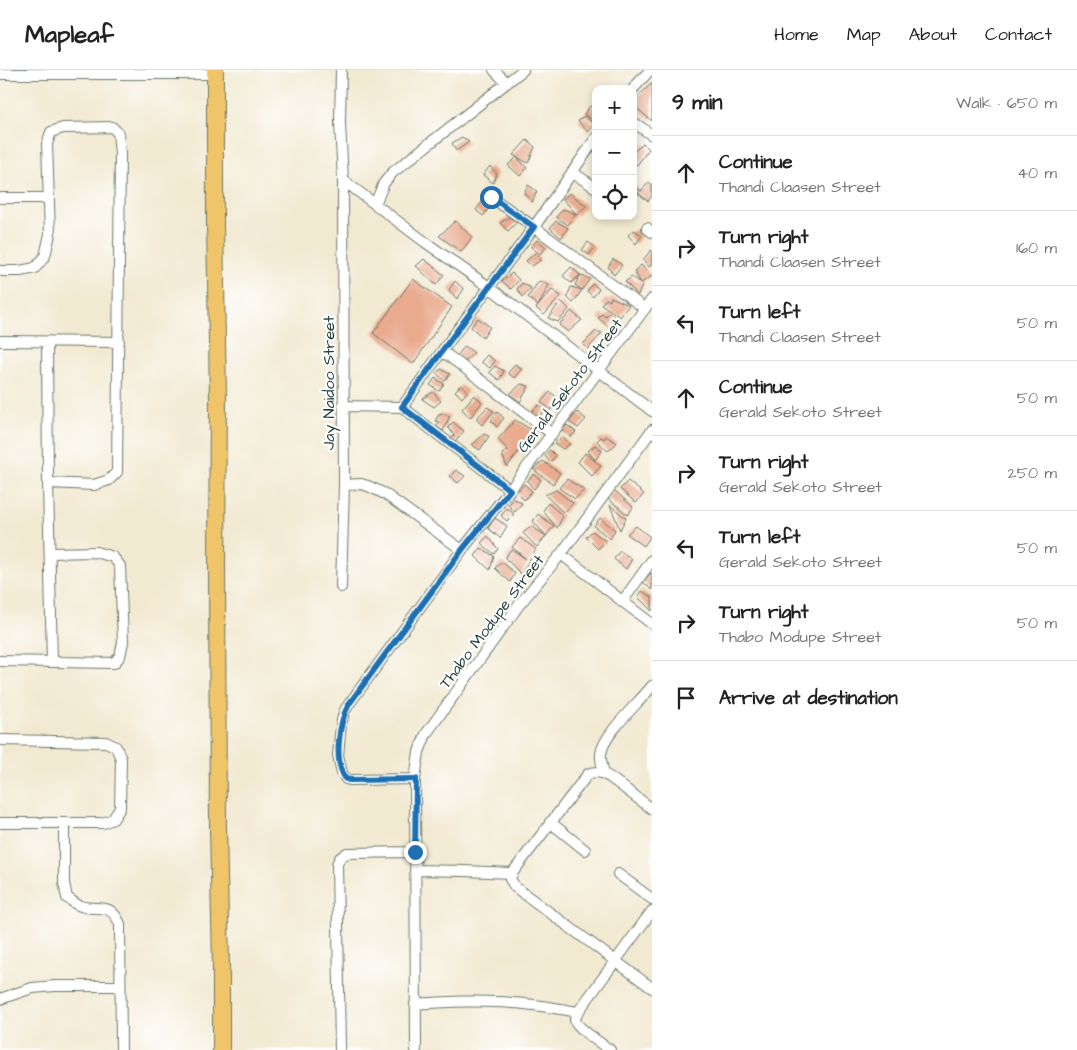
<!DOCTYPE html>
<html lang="en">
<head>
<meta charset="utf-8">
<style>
	body { margin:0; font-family:"Architects Daughter",sans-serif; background:#f6f6f6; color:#222 }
	.controls { position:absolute; right:15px; top:15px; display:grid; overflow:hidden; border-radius:10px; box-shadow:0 2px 8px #0003 }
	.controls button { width:45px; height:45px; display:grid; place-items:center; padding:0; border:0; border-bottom:1px solid #e0e0e0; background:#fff; color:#222; font:25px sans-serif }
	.stop { position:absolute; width:15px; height:15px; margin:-11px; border:4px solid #1f6fb2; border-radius:50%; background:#fff }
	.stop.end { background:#1f6fb2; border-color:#fff; box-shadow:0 1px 5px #0008 }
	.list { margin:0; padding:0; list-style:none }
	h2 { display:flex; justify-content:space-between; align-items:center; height:65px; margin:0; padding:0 20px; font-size:21px }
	h2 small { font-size:16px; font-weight:400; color:#767676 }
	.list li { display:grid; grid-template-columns:32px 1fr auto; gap:15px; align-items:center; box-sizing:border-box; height:75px; padding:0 20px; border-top:1px solid #e0e0e0 }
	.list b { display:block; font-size:19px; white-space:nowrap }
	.list p { margin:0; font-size:16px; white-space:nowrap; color:#767676 }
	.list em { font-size:16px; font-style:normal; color:#767676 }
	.icon { flex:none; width:28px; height:28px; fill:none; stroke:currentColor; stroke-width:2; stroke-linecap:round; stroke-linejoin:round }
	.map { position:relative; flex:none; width:652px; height:980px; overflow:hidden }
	header { display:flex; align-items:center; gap:30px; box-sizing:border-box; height:70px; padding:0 25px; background:#fff; border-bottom:1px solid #e0e0e0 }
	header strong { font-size:24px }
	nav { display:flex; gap:28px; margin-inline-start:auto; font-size:18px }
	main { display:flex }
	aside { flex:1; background:#fff }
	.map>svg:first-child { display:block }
	.building { fill:#e9aa8e }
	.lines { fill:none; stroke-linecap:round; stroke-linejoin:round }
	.minor-casing { stroke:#69796b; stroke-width:12 }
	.primary-casing { stroke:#69796b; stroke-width:18 }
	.minor { stroke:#fff; stroke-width:10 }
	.primary { stroke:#f0c469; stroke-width:16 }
	.route { stroke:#1f6fb2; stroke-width:6 }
	.labels { text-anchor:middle; stroke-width:4.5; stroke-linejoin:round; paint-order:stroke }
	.street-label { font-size:16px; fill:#1f3d34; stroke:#fff }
</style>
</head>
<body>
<header>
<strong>Mapleaf</strong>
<nav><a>Home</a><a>Map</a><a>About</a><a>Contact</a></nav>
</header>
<main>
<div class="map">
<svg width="652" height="980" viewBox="0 0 652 980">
	<rect width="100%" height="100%" fill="#fff"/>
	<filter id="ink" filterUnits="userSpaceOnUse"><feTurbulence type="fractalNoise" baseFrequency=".02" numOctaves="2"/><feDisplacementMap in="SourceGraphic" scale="10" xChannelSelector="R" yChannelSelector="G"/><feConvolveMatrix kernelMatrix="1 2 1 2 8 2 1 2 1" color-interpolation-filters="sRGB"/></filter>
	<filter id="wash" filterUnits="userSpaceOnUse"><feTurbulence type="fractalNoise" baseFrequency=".0096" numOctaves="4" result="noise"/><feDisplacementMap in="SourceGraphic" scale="20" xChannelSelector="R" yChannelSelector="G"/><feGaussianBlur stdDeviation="1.12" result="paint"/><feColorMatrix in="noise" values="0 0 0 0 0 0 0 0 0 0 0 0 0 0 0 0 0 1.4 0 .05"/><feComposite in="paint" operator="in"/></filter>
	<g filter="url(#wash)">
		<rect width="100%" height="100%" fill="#f2e9d1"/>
		<g id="blocks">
			<path class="building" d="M652 13V51L633 35V31Z
				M590 36 596 39V49L594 51 584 44Z
				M584 46 594 54 588 62 578 51Z
				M462 67 469 72 456 81 452 73Z
				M527 70 535 77 528 93 513 85Z
				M643 73 649 79 637 95 633 91V83Z
				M517 87 527 98 520 106 508 95Z
				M490 96 497 104 493 113 483 105Z
				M648 113 652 115V126L648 131 638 123 633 126V115L641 121Z
				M528 115 537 121 532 132 524 123Z
				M570 123 586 136 577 145 576 144 568 155 556 147 563 139 576 144 563 129Z
				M482 132 490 137 483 146 476 140Z
				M509 147 518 151 508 161 500 153Z
				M455 151 472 167 461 182 439 166Z
				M556 151 568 158 561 168 550 158Z
				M634 160 642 165 636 174 628 165Z
				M537 170 546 177 540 184 531 177Z
				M588 172 595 177 589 185 582 180Z
				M651 180 652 182V194L649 197 643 190Z
				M535 183 541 190 532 196 526 191Z
				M424 189 444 205 436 215 416 196Z
				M613 189 622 195 614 205 608 197Z
				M641 195 652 206 641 213 643 214 638 225 625 212 631 207 641 213 634 201Z
				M571 197 580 205 590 209 582 220 575 215 580 205 571 213 563 206Z
				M512 203 519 210 511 219 502 211Z
				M413 209 452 237 413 294 373 263Z
				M455 211 464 219 457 229 449 220Z
				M539 211 549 215 538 236 528 227Z
				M522 213 531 218 523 227 517 219Z
				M593 214 599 219 593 227 587 221Z
				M571 217 582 220 573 233 567 227Z
				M552 220 561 226 544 245 536 238Z
				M611 227 629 235 620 247 601 234 606 229 610 231Z
				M561 231 569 239 558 252 548 248Z
				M571 241 582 250 568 262 559 255Z
				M609 243H611L616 249 609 257 598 248 602 244 605 247Z
				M478 248 490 257 483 268 471 257Z
				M596 261 602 263 588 279 583 274Z
				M465 276 474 283 464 292 457 286Z
				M487 285 495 291 490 298 481 292Z
				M515 294 522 299 514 308 508 303Z
				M495 296 504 301 499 310 489 302Z
				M441 299 450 304 445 311 436 303Z
				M435 308 444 314 439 321 430 315Z
				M521 314 529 316 520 332 510 324Z
				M461 315 468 321 462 328 455 321Z
				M433 322 441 331 434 337 422 329Z
				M550 322 559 329 551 340 541 332Z
				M474 325 482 332 470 348 462 339Z
				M539 335 545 339 539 347 531 342Z
				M487 337 494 341 482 355 476 349Z
				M497 342 504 348 497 357 491 351Z
				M577 342 586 349 578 358 569 352Z
				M440 343 450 346 443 361 436 356 439 352 435 351Z
				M515 350 534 361 507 397 502 384 508 380 498 369Z
				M453 352 464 361 453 374 449 370 454 365 448 357Z
				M567 355 576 362 571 367 561 360Z
				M484 364 489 366 480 380 472 375Z
				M606 366 617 373 608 381 597 371 601 367 604 369Z
				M562 367 570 374 563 379 554 373Z
				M595 375 602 381 595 390 588 381Z
				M550 380 556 386 550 392 545 386Z
				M585 383 601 396 592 406 578 392Z
				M543 391 560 403 553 414 533 399Z
				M456 400 465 406 458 413 450 406Z
				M534 404 541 410 534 419 527 411Z
				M567 409 584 420 575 429 559 418Z
				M628 411 644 424 636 433 620 419Z
				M524 414 532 421 524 430 517 422Z
				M556 420 573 433 564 443 545 425Z
				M614 420 633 437 628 445 607 428Z
				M514 429 522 433 515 442 508 435Z
				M548 433 563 446 557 458 543 441Z
				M610 435 626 448 620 460Z
				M507 438 514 444 507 451 501 446Z
				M538 444 554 456 546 466 533 451Z
				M495 448 507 456 500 468 488 458Z
				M600 448 615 460 610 469 594 456Z
				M531 456 546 466 537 477 523 463Z
				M636 456 650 467 644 476 627 464Z
				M592 461 606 471 598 479 586 467Z
				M488 466 498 479 494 484 481 473Z
				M520 468 536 479 521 504 505 488 511 479 526 489 512 477Z
				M481 478 494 486 490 500 475 486Z
				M620 481 632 489 626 499 614 489Z
				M502 492 515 503 510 512 495 498Z
				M651 503 652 504V520L643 512Z
				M642 521 652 527V541L638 527Z"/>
		</g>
	</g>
	<g filter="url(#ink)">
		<use href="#blocks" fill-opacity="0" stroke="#69796b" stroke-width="1"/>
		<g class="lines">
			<defs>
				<path id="minor" d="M341 0 340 53 343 110 344 415 341 517
					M494 0 507 13
					M0 4H215
					M633 19 650 0
					M633 52 652 65
					M572 102 596 118
					M343 110 425 172 489 217 652 341
					M491 127 534 157 644 238
					M0 128H49
					M375 134 384 113 392 103 523 0
					M647 158 652 162
					M0 201H20L35 198 45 186 50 164 47 74 51 62 63 58 112 57 118 63 120 84 117 402 109 410 94 415 48 413
					M0 271 119 272
					M47 272 48 413 52 592
					M442 281 551 363
					M343 336 402 337 510 420
					M402 337 442 281 534 157 596 68
					M344 415 361 414 368 416 385 424 462 480
					M561 484 652 554
					M622 532 652 490
					M0 591 114 593 120 586 123 572 120 496 113 487 96 482 50 483
					M0 670 106 672 116 677 121 689 120 738 113 749 103 753H0
					M604 704C603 698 600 691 601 684 603 664 639 633 652 616
					M415 709 351 710 346 709 342 703 338 685 341 655 344 642 349 634 462 480 510 420 652 229
					M652 739 611 708C603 703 597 700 588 704L513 802 510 809 515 817 652 918
					M550 752 585 780
					M64 753V813L67 828C71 830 74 833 78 835 96 843 109 829 120 854L121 980
					M415 800 464 801 512 803
					M618 804 652 829
					M0 929 32 918 55 916H120
					M415 934C448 932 480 930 512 933 534 934 556 938 578 942
					M340 980 337 794 340 788 347 783 415 782
					M416 980 415 709 419 682 426 664 519 535 561 484 652 360
					M610 980C603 975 577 958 575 950 575 948 577 944 578 942L652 841"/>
				<path id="primary" d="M215 0V154L218 328 217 494 218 757 221 897V980"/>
			</defs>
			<use href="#minor" class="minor-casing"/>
			<use href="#primary" class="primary-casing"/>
			<use href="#minor" class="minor"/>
			<use href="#primary" class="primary"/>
		</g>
	</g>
	<g class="lines" filter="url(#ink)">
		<path class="route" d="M415 782 416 709 350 710 346 709C333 692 339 652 349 634L462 480 510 420 402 337 442 281 534 157 491 127"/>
	</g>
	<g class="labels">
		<g class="street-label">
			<text transform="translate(328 313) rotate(-90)" y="6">Jay Naidoo Street</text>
			<text transform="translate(569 315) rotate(-53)" y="6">Gerald Sekoto Street</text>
			<text transform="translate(491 551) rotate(-53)" y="6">Thabo Modupe Street</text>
		</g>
	</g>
</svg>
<div class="controls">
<button>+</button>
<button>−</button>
<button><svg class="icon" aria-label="locate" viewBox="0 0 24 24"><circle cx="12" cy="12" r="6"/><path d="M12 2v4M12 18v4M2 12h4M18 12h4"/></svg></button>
</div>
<div class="stop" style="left:491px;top:127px"></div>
<div class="stop end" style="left:415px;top:782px"></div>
</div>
<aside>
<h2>9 min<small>Walk · 650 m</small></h2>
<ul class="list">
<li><svg class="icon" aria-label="ahead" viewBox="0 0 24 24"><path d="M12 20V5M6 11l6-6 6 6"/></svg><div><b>Continue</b><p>Thandi Claasen Street</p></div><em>40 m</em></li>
<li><svg class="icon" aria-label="right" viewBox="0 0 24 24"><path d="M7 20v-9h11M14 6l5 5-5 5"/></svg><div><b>Turn right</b><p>Thandi Claasen Street</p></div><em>160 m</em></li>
<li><svg class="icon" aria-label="left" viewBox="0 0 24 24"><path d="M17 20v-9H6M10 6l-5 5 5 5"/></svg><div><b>Turn left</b><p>Thandi Claasen Street</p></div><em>50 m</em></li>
<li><svg class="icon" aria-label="ahead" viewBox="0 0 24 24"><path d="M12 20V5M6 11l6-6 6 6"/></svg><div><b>Continue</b><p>Gerald Sekoto Street</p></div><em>50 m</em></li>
<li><svg class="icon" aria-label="right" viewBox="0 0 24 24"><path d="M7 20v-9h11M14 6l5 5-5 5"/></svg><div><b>Turn right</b><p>Gerald Sekoto Street</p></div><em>250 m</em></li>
<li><svg class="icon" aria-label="left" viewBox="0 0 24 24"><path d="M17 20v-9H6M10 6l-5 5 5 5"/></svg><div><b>Turn left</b><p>Gerald Sekoto Street</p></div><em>50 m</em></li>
<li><svg class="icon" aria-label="right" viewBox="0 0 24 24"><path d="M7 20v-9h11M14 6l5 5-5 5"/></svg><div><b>Turn right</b><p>Thabo Modupe Street</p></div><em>50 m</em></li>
<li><svg class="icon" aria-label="arrive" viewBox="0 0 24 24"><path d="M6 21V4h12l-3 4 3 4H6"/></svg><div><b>Arrive at destination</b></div></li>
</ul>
</aside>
</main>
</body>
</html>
